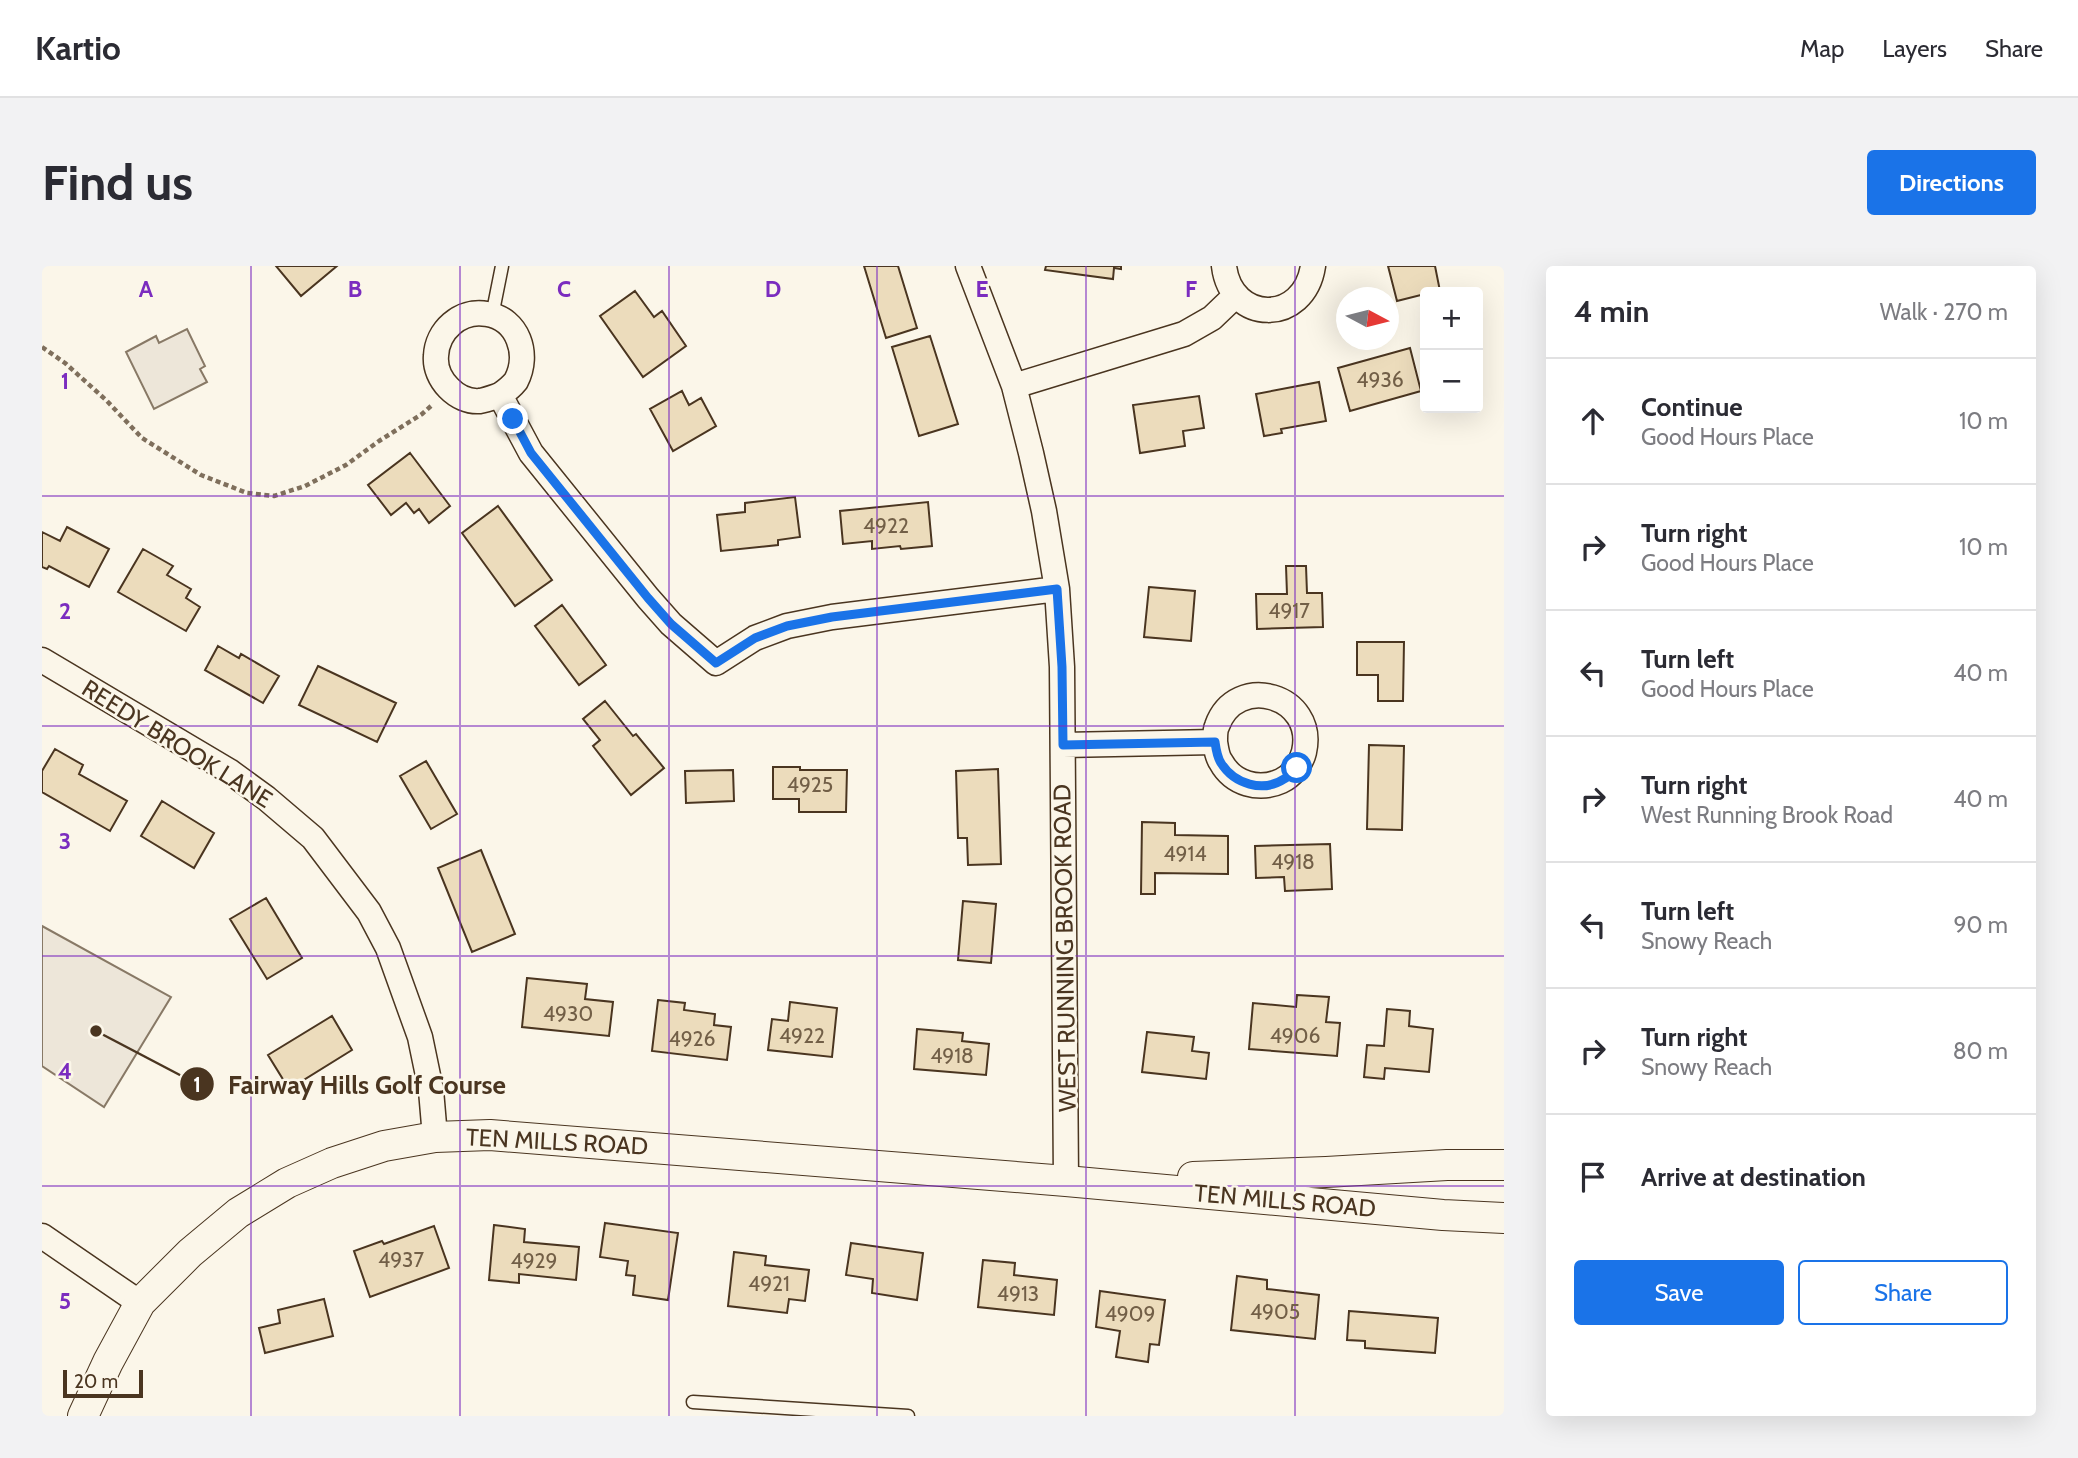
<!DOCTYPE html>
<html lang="en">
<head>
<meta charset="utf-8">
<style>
	body { margin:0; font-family:Cabin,sans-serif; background:#f2f2f3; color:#2b2b33 }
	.controls { position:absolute; right:21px; top:21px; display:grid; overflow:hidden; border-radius:7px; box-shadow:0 7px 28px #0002 }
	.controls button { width:63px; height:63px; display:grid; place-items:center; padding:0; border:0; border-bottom:2px solid #e1e1e2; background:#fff; color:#2b2b33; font:35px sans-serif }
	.compass { position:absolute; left:1294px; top:21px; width:63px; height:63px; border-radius:50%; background:#fff; box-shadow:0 7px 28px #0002; rotate:97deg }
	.scale { position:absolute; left:21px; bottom:18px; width:80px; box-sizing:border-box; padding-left:7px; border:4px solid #4a3520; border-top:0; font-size:19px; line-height:24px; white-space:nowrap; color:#4a3520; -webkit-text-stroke:5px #fbf6e9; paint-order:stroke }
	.stop { position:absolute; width:21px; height:21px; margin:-16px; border:5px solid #1a73e8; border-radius:50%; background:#fff }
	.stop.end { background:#1a73e8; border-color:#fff; box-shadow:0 2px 7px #0008 }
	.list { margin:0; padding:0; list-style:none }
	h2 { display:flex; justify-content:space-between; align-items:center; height:91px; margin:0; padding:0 28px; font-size:30px }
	h2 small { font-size:23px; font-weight:400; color:#7c7c81 }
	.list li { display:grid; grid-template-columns:46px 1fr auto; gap:21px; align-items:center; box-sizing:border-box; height:126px; padding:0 28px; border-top:2px solid #e1e1e2 }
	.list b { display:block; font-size:26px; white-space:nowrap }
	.list p { margin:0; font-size:23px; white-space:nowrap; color:#7c7c81 }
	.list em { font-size:23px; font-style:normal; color:#7c7c81 }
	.actions { display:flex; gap:14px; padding:21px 28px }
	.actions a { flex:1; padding:16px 0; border:2px solid #1a73e8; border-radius:7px; text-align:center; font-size:24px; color:#1a73e8 }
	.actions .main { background:#1a73e8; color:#fff }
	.icon { flex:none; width:38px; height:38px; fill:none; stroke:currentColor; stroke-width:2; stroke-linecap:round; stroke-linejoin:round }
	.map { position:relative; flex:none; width:1462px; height:1150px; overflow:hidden; border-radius:7px }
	header { display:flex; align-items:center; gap:42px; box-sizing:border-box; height:98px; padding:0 35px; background:#fff; border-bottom:2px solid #e1e1e2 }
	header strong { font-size:33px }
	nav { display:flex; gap:38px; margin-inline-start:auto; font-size:24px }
	.intro { display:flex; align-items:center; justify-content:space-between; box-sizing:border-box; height:168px; padding:0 42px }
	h1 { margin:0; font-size:49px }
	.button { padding:18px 32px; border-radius:7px; background:#1a73e8; color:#fff; font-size:24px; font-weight:700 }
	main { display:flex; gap:42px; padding:0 42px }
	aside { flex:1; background:#fff; border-radius:7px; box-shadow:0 7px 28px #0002 }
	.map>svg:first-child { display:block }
	.green { fill:#ede6d9; stroke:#887966; stroke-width:2 }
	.building { fill:#ecdcbc; stroke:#4a3520; stroke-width:2 }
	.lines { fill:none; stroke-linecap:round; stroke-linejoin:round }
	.service-casing { stroke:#4a3520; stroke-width:15 }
	.minor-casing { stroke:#4a3520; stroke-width:27 }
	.tertiary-casing { stroke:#4a3520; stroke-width:32 }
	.path { stroke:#7f6f5c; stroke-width:4.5; stroke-dasharray:5 3.5; stroke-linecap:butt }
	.service { stroke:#fbf6e9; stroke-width:12 }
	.minor { stroke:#fbf6e9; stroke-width:24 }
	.tertiary { stroke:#fbf6e9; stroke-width:30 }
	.route { stroke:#1a73e8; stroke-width:9 }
	.grid { fill:none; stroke:#7b2cbf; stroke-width:2; stroke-opacity:0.55 }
	.labels { text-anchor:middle; stroke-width:5; stroke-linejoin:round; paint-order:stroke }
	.number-label { font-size:21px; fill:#725f47 }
	.street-label { font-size:24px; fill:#4a3520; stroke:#fbf6e9 }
	.grid-label { font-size:23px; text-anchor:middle; font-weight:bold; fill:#7b2cbf; stroke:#fbf6e9; stroke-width:5; stroke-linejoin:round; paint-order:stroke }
	.leader { fill:none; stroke:#4a3520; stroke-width:2.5 }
	.callout-dot { fill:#4a3520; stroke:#fbf6e9; stroke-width:2.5 }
	.mark-label { font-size:21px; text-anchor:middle; font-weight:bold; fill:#fff }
	.callout-label { font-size:26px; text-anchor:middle; font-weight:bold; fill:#4a3520; stroke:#fbf6e9; stroke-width:5; stroke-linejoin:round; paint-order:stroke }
</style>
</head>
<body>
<header>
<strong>Kartio</strong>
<nav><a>Map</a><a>Layers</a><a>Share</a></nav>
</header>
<div class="intro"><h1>Find us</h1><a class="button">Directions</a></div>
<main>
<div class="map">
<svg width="1462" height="1150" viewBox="0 0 1462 1150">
	<rect width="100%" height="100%" fill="#fbf6e9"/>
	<path class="green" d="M145 63 163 100 158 103 165 116 112 143 84 86 114 70 117 77Z
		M0 660 129 731 62 841 0 800Z"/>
	<path class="building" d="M234 0H295L259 30Z
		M822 0H856L875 62 844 72Z
		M1004 0H1079V3L1072 2 1071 13 1003 4Z
		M1346 0H1393L1398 25 1383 26V28L1355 35Z
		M593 25 612 51 620 45 644 80 601 111 558 50Z
		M888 70 916 158 877 170 850 81Z
		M1368 82 1379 125 1308 145 1296 102Z
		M1277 116 1284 155 1239 163 1240 167 1222 170 1214 128Z
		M640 125 647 139 659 132 674 160 631 185 608 143Z
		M1157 130 1162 162 1141 165 1143 180 1098 187 1091 139Z
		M368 187 408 240 387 257 377 243 372 247 364 237 349 249 326 219Z
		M753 231 758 271 736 274V279L679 285 675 249 703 246V237Z
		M886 236 890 280 859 283 858 280 830 283V275L801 278 798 245Z
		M456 240 510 314 473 340 420 267Z
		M25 261 67 283 47 321 7 300 5 303 0 301V266L18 275Z
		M101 283 131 300 125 309 149 323 144 332 158 341 144 365 76 326Z
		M1244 300H1264L1265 327H1280L1281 361 1215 363 1214 328H1245Z
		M1107 321 1153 325 1149 375 1102 371Z
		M520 339 564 399 537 419 493 360Z
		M1315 376H1362L1361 435H1336V409H1315Z
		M176 380 197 392 199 388 237 410 221 437 163 404Z
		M276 400 354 437 335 476 257 439Z
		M563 435 591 470 594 468 622 502 589 529 551 480 558 474 541 453Z
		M1327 479 1362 480 1360 564 1325 563Z
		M13 483 41 499 37 508 85 535 68 565 0 526V505Z
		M384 495 415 548 389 563 358 510Z
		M731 501H758V504H805L804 546H757V533H731Z
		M956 503 959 598 926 599 925 572H916L914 505Z
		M691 504 692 535 644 537 643 505Z
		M120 535 172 567 152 602 99 570Z
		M1100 556 1133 557V569L1186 570V608L1113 607V628H1099Z
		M1288 578 1290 623 1243 625 1242 611 1214 612 1213 580Z
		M439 584 473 668 430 686 396 602Z
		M224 632 260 692 225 713 188 653Z
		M921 635 954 638 949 697 916 694Z
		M485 712 545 718 543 733 571 736 567 770 480 761Z
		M1255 729 1287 731 1284 756 1298 757 1295 790 1207 783 1211 737 1254 741Z
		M616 734 643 737 642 744 673 748 672 759 689 761 685 794 610 785Z
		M748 736 795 742 790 791 726 784 730 753 746 755Z
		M1345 743 1368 745 1367 760 1391 763 1387 806 1343 802 1342 813 1322 811 1325 779 1342 780Z
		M290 750 310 784 247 823 226 789Z
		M875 763 921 767 920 775 947 778 944 809 872 803Z
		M1105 766 1152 771 1150 785 1167 787 1164 813 1100 806Z
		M563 957 636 967 626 1034 591 1029 593 1010 584 1009 586 995 558 991Z
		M452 959 483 963 482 976 537 981 534 1014 477 1008V1017L447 1014Z
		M392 960 407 1002 328 1031 312 985 340 975 342 978Z
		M809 977 881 987 875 1034 830 1027 831 1013 804 1009Z
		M692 986 724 990 723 999 767 1004 763 1035 747 1033 745 1047 686 1040Z
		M941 994 973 997 972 1009 1015 1014 1012 1049 936 1041Z
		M1195 1010 1225 1014V1023L1277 1029 1273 1073 1189 1064Z
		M1058 1025 1123 1034 1117 1079 1108 1078 1106 1096 1074 1091 1078 1065 1054 1061Z
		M282 1033 291 1070 223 1087 217 1062 238 1057 236 1044Z
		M1307 1045 1396 1052 1393 1087 1323 1082V1075L1305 1074Z"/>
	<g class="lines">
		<defs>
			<path id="service" d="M450 50 460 0
				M651 1136 866 1150"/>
			<path id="minor" d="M926 0 972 120 989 187 1002 245 1015 323 1020 401 1024 915
				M1182 0C1189 58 1262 59 1271 0
				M972 120 1142 68 1170 52 1193 30
				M458 129C452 131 444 134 438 135 415 137 392 113 394 90 395 65 418 43 445 48 476 53 488 88 474 115 470 120 464 125 458 129L489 187 606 332 629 358 674 397 713 372 745 360 790 351 1015 323
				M0 394 187 505 224 532 271 572 327 646 346 682 378 771 389 824 393 871
				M1021 479 1173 476C1174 482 1175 491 1179 496 1191 518 1217 525 1239 515 1250 510 1259 498 1262 486 1275 429 1194 406 1175 460 1173 464 1173 471 1173 476
				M0 970 98 1037"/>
			<path id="tertiary" d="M1151 911 1284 906 1405 899H1462
				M41 1150 66 1096 98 1037 148 987 196 947 245 917 290 897 342 880 393 871 448 869 1024 915 1401 949 1462 952"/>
		</defs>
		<use href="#service" class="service-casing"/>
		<use href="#minor" class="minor-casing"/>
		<use href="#tertiary" class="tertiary-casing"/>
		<path class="path" d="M0 81 23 97 64 134 100 172 159 209 205 227 232 230 263 220 304 199 337 175 380 148 389 140"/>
		<use href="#service" class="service"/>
		<use href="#minor" class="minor"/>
		<use href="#tertiary" class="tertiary"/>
	</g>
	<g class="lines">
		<path class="route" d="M471 153 489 187 606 332 629 358 674 397 713 372 745 360 790 351 1015 323 1020 401 1021 479 1173 476C1174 483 1175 491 1179 497 1192 518 1221 527 1242 513 1247 511 1251 506 1255 502"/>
	</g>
	<path class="grid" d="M209 0V1150M418 0V1150M627 0V1150M835 0V1150M1044 0V1150M1253 0V1150M0 230H1462M0 460H1462M0 690H1462M0 920H1462"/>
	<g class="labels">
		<g class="number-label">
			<text x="1338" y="121">4936</text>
			<text x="844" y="267">4922</text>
			<text x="1247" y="352">4917</text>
			<text x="768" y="526">4925</text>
			<text x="1143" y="595">4914</text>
			<text x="1251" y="603">4918</text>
			<text x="526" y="755">4930</text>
			<text x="760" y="777">4922</text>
			<text x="1253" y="777">4906</text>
			<text x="650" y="780">4926</text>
			<text x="910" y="797">4918</text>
			<text x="359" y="1001">4937</text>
			<text x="492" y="1002">4929</text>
			<text x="727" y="1025">4921</text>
			<text x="976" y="1035">4913</text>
			<text x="1233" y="1053">4905</text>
			<text x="1088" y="1055">4909</text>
		</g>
		<g class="street-label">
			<text transform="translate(135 478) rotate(32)" y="8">REEDY BROOK LANE</text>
			<text transform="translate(1023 682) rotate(-91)" y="8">WEST RUNNING BROOK ROAD</text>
			<text transform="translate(515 876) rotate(3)" y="8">TEN MILLS ROAD</text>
			<text transform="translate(1243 935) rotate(5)" y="8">TEN MILLS ROAD</text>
		</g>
	</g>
	<g class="grid-label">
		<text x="104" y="31">A</text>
		<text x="313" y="31">B</text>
		<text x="522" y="31">C</text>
		<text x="731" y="31">D</text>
		<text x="940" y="31">E</text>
		<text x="1149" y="31">F</text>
		<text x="23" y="123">1</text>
		<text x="23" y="353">2</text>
		<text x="23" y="583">3</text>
		<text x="23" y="813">4</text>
		<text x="23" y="1043">5</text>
	</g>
	<path class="leader" d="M54 765L155 818"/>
	<g class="callout-dot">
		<circle cx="54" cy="765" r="7"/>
		<circle cx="155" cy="818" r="18"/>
	</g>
	<g class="mark-label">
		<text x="155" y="826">1</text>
	</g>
	<g class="callout-label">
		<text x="325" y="828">Fairway Hills Golf Course</text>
	</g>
</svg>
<div class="controls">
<button>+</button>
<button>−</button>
</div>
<svg class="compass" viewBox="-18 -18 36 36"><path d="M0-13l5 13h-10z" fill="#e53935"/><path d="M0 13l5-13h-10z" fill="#7c7c81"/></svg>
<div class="scale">20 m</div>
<div class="stop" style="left:1255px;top:502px"></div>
<div class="stop end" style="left:471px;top:153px"></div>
</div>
<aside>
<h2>4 min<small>Walk · 270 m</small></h2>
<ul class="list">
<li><svg class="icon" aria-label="ahead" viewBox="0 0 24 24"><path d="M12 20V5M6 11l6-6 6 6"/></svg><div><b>Continue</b><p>Good Hours Place</p></div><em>10 m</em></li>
<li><svg class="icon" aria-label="right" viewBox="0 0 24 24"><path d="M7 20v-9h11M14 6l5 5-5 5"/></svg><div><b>Turn right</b><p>Good Hours Place</p></div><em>10 m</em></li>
<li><svg class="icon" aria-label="left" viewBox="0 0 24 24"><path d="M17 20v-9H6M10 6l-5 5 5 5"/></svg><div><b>Turn left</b><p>Good Hours Place</p></div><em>40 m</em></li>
<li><svg class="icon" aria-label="right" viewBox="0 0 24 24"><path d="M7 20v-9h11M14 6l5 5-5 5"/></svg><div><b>Turn right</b><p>West Running Brook Road</p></div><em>40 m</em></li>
<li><svg class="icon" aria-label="left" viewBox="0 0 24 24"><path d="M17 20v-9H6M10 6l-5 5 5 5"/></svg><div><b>Turn left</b><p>Snowy Reach</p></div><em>90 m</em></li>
<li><svg class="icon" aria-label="right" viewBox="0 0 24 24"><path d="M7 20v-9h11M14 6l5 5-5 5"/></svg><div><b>Turn right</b><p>Snowy Reach</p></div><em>80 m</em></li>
<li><svg class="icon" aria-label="arrive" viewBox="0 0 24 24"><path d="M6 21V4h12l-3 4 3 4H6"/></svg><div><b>Arrive at destination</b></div></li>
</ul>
<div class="actions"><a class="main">Save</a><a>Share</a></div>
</aside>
</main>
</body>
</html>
